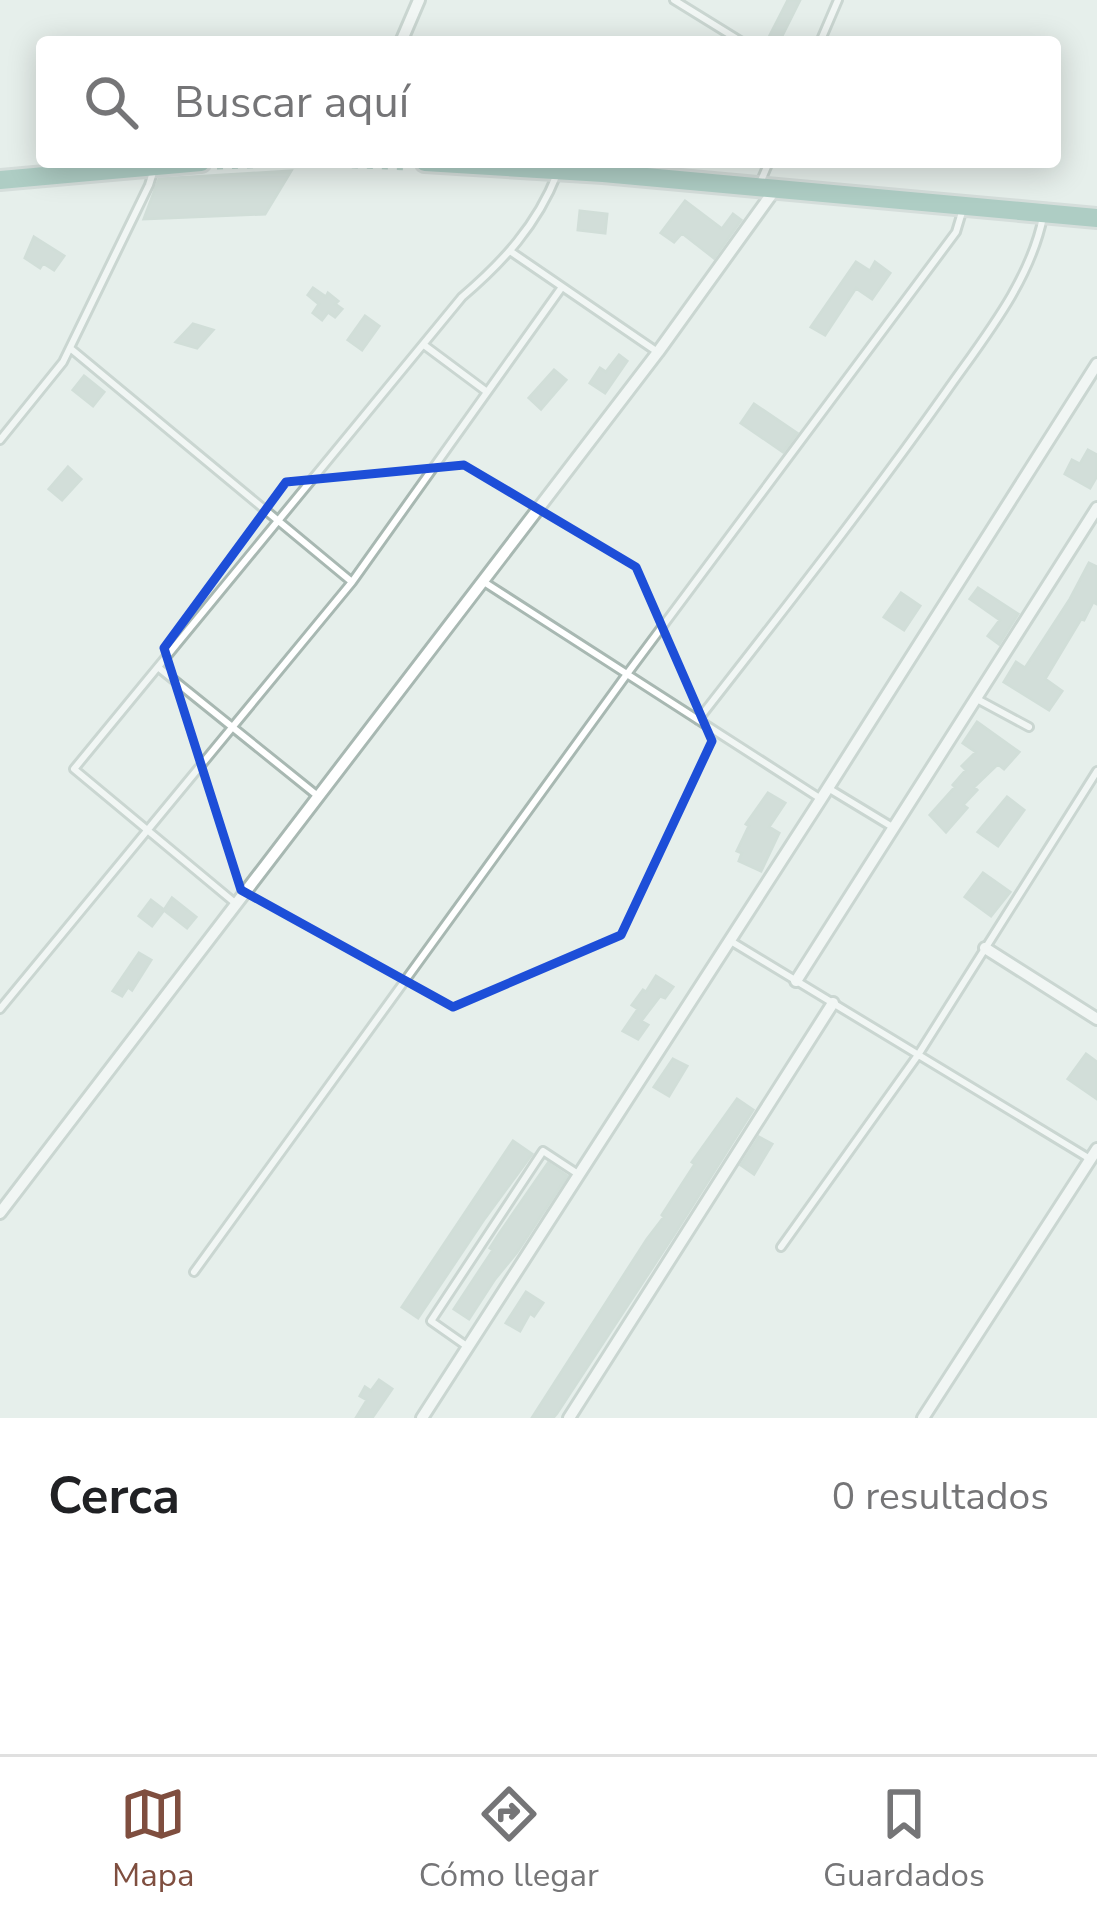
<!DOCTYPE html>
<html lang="es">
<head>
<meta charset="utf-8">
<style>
	body { margin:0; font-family:"Nunito Sans",sans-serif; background:#f2f2f2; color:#202124 }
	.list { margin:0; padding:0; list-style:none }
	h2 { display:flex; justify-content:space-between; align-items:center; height:156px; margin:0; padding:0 48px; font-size:51px }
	h2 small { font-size:39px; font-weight:400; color:#757577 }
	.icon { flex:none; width:66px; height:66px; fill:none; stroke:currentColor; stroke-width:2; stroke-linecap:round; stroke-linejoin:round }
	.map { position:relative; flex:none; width:1097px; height:1418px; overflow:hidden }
	.search { position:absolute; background:#fff; box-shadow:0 6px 30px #0003; left:36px; right:36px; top:36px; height:132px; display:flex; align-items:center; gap:30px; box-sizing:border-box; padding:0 42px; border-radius:12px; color:#757577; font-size:45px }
	.sheet { height:336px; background:#fff }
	nav { display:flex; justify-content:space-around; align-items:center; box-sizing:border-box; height:168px; border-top:3px solid #e0e0e0; background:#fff; font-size:33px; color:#757577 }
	nav a { display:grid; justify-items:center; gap:6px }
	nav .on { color:#7f4e3f }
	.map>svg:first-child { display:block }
	.building { fill:#bbcac4; stroke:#b8c9c2; stroke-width:3 }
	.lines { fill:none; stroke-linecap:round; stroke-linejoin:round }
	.service-casing { stroke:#a8b8b2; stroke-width:12 }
	.minor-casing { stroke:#a8b8b2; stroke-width:16 }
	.primary-casing { stroke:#c2cac8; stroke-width:24 }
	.path { stroke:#86b3a5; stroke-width:3; stroke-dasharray:6 9; stroke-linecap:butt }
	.service { stroke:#fff; stroke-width:6 }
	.minor { stroke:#fff; stroke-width:10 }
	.primary { stroke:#6aa596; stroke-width:18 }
	.marked { fill:none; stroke:#1d4ed8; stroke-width:9; stroke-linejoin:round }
</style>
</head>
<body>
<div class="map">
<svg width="1097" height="1418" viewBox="0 0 1097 1418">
	<rect width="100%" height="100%" fill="#e6efeb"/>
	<path class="building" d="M788 0H800L779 42 769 37Z
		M291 171 265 214 144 219 159 179Z
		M685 201 722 229 733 214 741 220 714 258 682 233 674 242 661 233Z
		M580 211 607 214 605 233 578 230Z
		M34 237 64 256 54 270 43 263 40 268 25 258Z
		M856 262 870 271 875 262 890 273 872 299 856 288 825 335 811 327Z
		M313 288 326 297 328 293 338 301 335 304 342 309 335 317 328 312 322 320 313 313 319 304 308 295Z
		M365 316 379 326 362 350 348 340Z
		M193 324 213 330 197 348 176 342Z
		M619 355 627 361 605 393 590 383 600 368 606 372Z
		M554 370 566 380 541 409 529 398Z
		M84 376 104 392 93 406 73 390Z
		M754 404 797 433 783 452 741 423Z
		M1088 450 1097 455V476L1090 488 1065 474 1072 460 1080 464Z
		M68 467 81 479 62 500 49 489Z
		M1089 563 1097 567V604L1093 602 1084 620 1081 619 1045 679 1062 691 1049 710 1004 682 1016 662 1025 668 1070 599Z
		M978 588 1018 614 999 644 988 636 1000 620 970 599Z
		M901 593 920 606 904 630 884 617Z
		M977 722 1019 752 1004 769 998 764 974 787 977 790 963 805 967 808 946 832 930 815 955 787 953 785 966 770 962 766 976 752 963 743Z
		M768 793 785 803 769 827 779 833 761 871 739 861 742 853 737 851 749 826 746 824Z
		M1007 797 1024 810 998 846 978 832Z
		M983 873 1010 892 991 916 965 897Z
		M172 898 196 917 187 928 164 910 152 926 139 916 151 900 164 910Z
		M139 953 151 960 132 990 128 987 122 996 113 991Z
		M656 976 673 987 665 998 660 996 641 1021 648 1025 638 1039 623 1031 638 1009 632 1005 643 990 646 992Z
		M1086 1054 1097 1062V1099L1068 1079Z
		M673 1059 687 1066 669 1096 654 1087Z
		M737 1099 753 1110 675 1233 557 1413 553 1418H532L647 1239 664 1217 662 1215 695 1164 692 1162Z
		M759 1137 772 1144 754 1174 741 1165Z
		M513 1141 532 1154 485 1218 418 1318 402 1307Z
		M548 1163 567 1176 517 1252 495 1279 469 1319 454 1309 493 1250 490 1248 499 1234Z
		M526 1292 543 1303 534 1316 530 1313 520 1331 506 1323Z
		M379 1380 392 1389 372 1418H356L367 1400 360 1396 365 1387 371 1391Z"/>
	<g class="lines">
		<defs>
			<path id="service" d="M674 0 742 42
				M820 42 838 0
				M760 183 769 162
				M510 251 656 351
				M424 345 487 392
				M70 348 352 582
				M0 440 63 362 149 185 154 169
				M484 582 821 799
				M159 668 319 797
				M977 699 1029 727
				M698 720C782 612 867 504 946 392 983 339 1030 282 1043 217
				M828 788 894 828
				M235 903 74 769 462 297C503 262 537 225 557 174
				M729 940 1090 1159
				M0 1009 352 582 562 287
				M781 1247 918 1055 1097 771
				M194 1272 627 674 956 232 962 212
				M468 1347 431 1321 543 1151 578 1174"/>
			<path id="minor" d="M401 42 419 0
				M985 948 1097 1019
				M796 981 1097 508
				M0 1213 658 352 776 188
				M422 1418 821 799 1097 364
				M569 1418 833 1003
				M923 1418 1097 1149"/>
			<path id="primary" d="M425 162 603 173 1097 218
				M0 180 201 162"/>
		</defs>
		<use href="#service" class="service-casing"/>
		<use href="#minor" class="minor-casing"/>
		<use href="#primary" class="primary-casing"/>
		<path class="path" d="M217 168 310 165 411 169"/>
		<use href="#service" class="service"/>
		<use href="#minor" class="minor"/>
		<use href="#primary" class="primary"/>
	</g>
	<path d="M0 0H1097V1418H0ZM464 465 636 567 712 741 621 935 453 1007 241 890 164 648 286 482Z" fill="#e6efeb" fill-opacity=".55" fill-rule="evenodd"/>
	<path class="marked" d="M464 465 636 567 712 741 621 935 453 1007 241 890 164 648 286 482Z"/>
</svg>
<div class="search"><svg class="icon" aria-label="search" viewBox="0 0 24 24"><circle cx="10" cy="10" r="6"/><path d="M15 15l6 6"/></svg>Buscar aquí</div>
</div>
<section class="sheet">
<h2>Cerca<small>0 resultados</small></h2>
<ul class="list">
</ul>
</section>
<nav>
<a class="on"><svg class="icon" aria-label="map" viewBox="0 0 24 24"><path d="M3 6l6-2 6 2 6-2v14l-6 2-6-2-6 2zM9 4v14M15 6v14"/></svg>Mapa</a>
<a><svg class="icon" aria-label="directions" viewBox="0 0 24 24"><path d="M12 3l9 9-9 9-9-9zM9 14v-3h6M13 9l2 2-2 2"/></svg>Cómo llegar</a>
<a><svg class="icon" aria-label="saved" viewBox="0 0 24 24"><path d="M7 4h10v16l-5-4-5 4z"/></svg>Guardados</a>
</nav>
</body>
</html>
